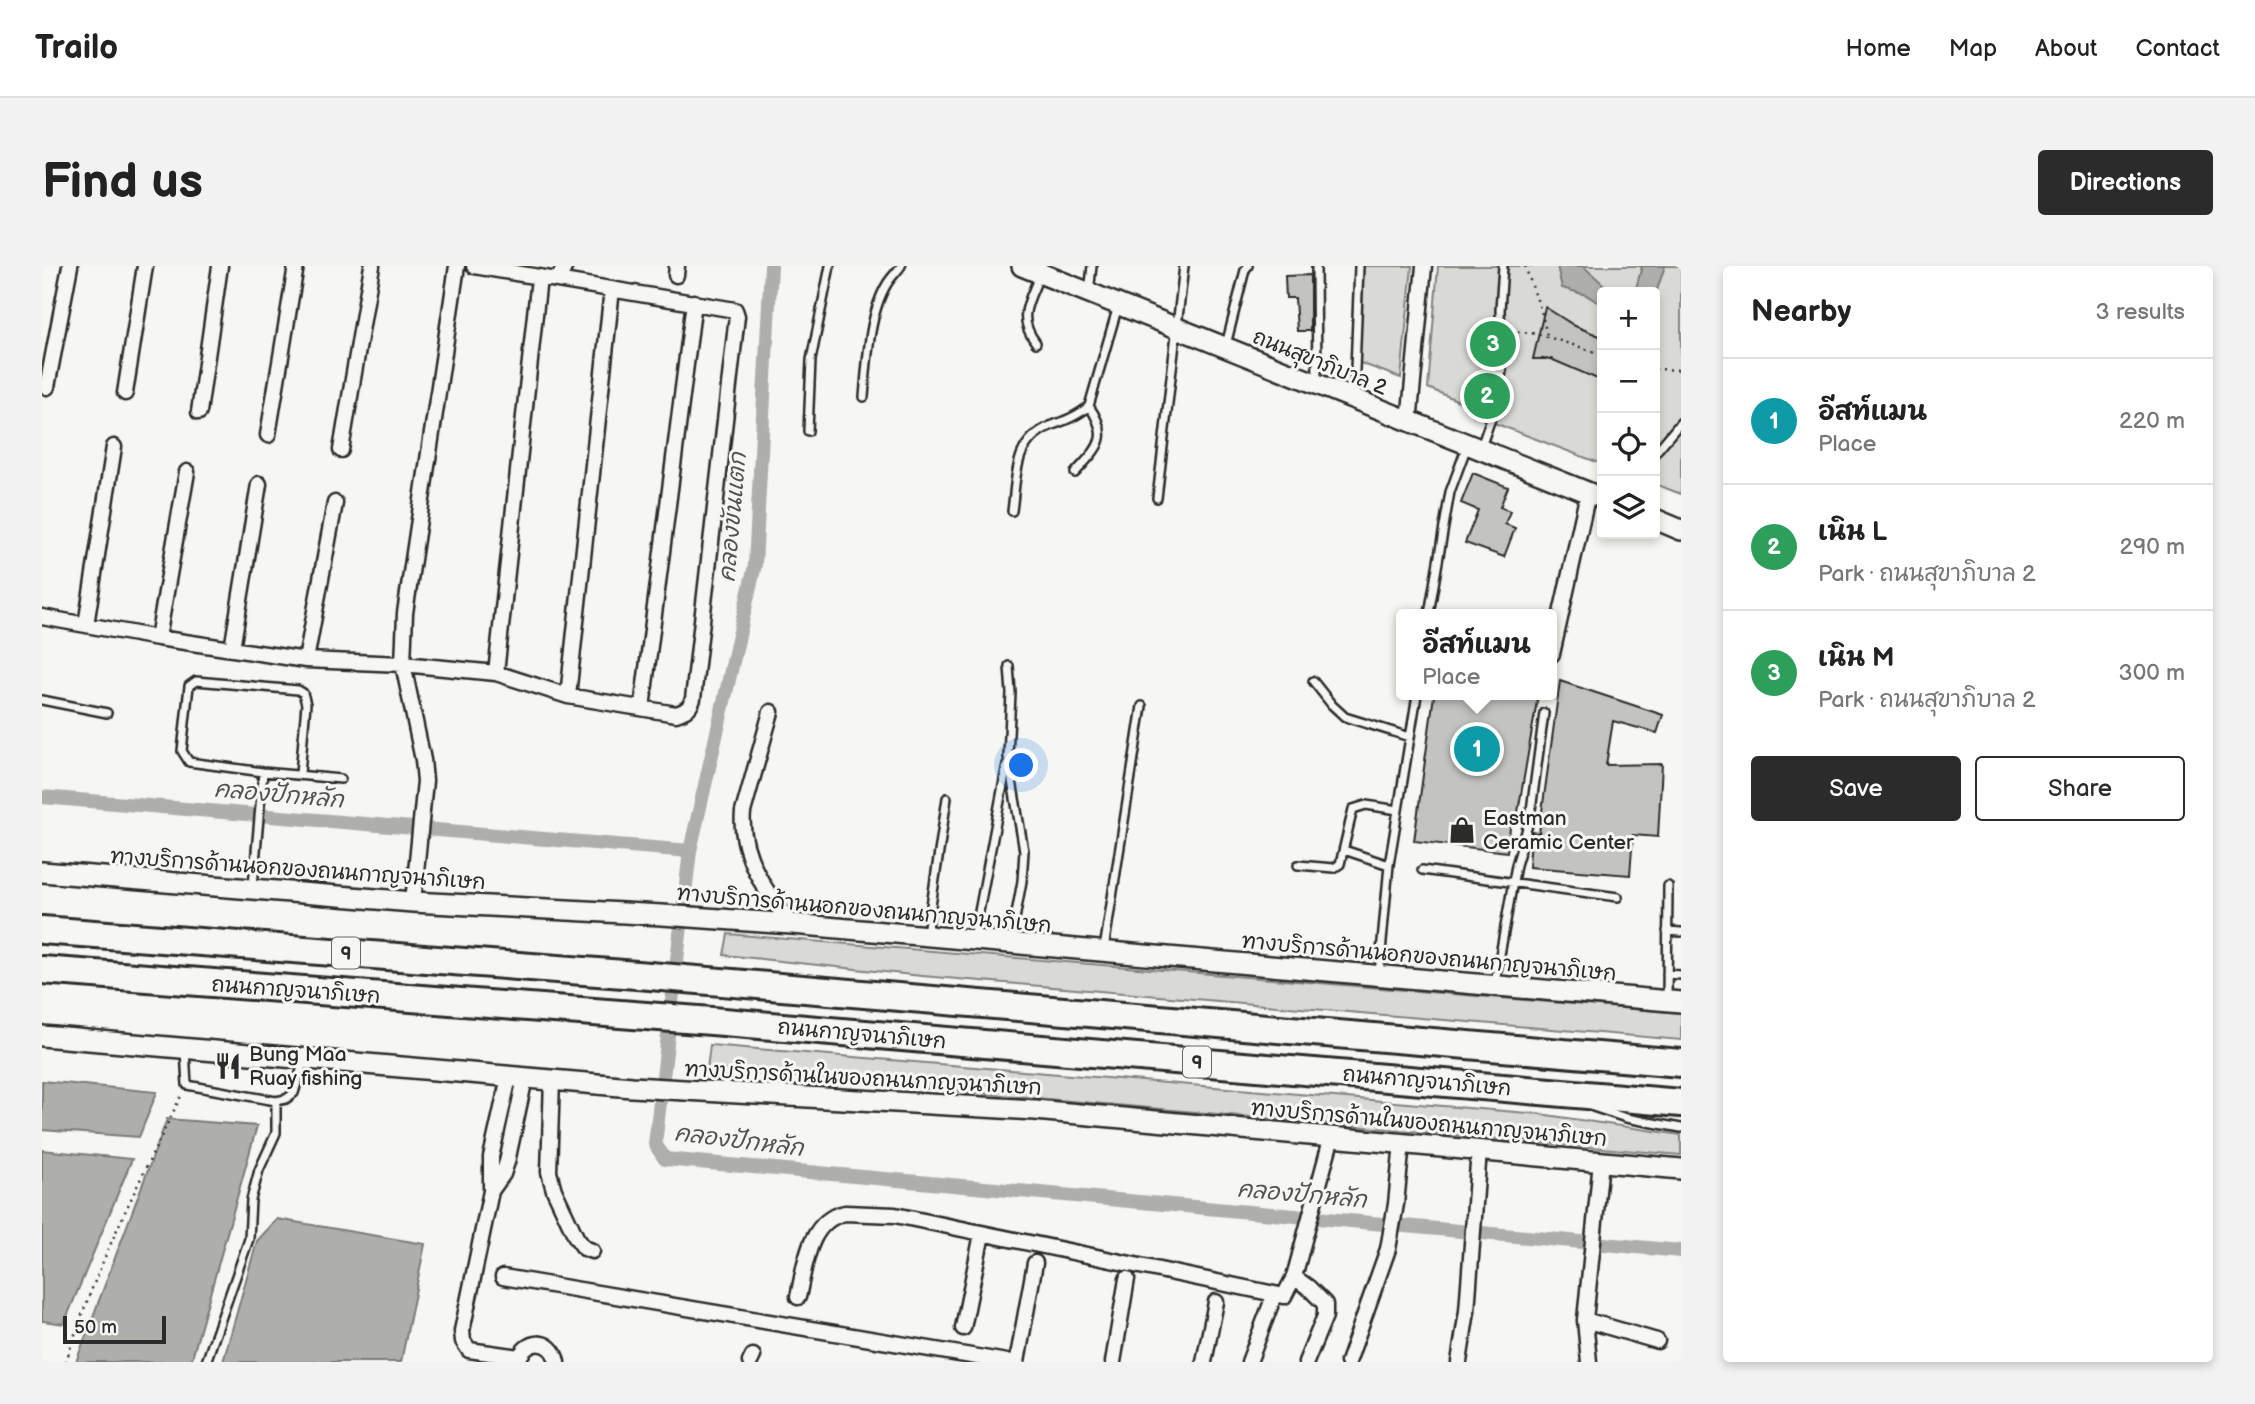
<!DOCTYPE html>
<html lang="en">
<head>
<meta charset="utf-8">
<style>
	body { margin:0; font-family:"Balsamiq Sans","Playpen Sans Thai",sans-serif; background:#f2f2f2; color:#222 }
	.controls { position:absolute; right:21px; top:21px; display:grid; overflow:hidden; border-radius:7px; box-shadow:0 4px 10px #0003 }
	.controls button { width:63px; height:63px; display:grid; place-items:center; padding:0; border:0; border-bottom:2px solid #e0e0e0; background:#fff; color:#222; font:35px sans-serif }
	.scale { position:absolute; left:21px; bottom:18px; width:103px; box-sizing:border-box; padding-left:7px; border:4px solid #2b2b2b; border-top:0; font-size:19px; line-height:24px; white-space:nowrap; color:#2b2b2b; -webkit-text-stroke:5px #f6f6f2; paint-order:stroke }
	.you { position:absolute; left:980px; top:500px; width:24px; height:24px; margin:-18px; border:5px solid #fff; border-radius:50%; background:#1a73e8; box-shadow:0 0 0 10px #1a73e833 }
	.badge { display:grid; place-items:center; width:46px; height:46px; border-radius:50%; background:#2b2b2b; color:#fff; font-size:23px; font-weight:700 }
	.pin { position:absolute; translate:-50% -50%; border:4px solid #fff; box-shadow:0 2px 7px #0006 }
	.popup { position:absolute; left:1354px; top:343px; width:161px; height:91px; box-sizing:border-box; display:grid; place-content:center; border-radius:7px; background:#fff; filter:drop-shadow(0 2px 5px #0005); font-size:23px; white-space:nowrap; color:#767676 }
	.popup b { font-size:26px; color:#222 }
	.popup::after { content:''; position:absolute; left:50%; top:100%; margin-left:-14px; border:14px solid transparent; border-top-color:#fff }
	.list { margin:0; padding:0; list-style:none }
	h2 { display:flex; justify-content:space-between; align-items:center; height:91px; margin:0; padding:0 28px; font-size:30px }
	h2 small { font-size:23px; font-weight:400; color:#767676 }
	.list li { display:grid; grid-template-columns:46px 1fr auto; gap:21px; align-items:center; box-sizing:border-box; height:126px; padding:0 28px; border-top:2px solid #e0e0e0 }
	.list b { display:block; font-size:26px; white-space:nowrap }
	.list p { margin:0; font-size:23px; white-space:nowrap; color:#767676 }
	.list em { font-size:23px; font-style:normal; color:#767676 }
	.actions { display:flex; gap:14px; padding:21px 28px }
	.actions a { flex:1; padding:16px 0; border:2px solid #2b2b2b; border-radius:7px; text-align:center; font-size:24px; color:#2b2b2b }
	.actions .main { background:#2b2b2b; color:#fff }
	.icon { flex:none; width:38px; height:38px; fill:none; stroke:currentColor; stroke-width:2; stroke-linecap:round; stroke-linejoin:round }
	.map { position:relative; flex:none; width:1639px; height:1096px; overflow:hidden; border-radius:7px }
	header { display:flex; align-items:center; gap:42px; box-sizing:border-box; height:98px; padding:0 35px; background:#fff; border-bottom:2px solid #e0e0e0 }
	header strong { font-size:33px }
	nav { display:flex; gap:38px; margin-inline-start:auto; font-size:24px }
	.intro { display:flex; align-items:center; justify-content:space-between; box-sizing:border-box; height:168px; padding:0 42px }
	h1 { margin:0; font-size:49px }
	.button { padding:18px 32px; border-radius:7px; background:#2b2b2b; color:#fff; font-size:24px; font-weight:700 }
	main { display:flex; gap:42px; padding:0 42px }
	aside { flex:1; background:#fff; border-radius:7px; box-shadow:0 4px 10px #0003 }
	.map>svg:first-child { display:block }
	.green { fill:#d9d9d5; stroke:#828280; stroke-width:2 }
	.water { fill:#aeaeab; stroke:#7a7a78; stroke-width:2 }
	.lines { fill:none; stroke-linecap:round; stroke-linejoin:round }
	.canal { stroke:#aeaeab; stroke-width:14 }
	.building { fill:#c3c3c0; stroke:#2b2b2b; stroke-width:2 }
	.lane-casing { stroke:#2b2b2b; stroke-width:12 }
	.street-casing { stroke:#2b2b2b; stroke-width:19 }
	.secondary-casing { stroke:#2b2b2b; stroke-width:24 }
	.highway-casing { stroke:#2b2b2b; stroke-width:32 }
	.path { stroke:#2b2b2b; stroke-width:2.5; stroke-dasharray:2 5; stroke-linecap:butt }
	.lane { stroke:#f6f6f2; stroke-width:7 }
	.street { stroke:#f6f6f2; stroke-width:14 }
	.secondary { stroke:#f6f6f2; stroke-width:19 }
	.highway { stroke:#f6f6f2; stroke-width:26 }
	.labels { text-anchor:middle; stroke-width:6; stroke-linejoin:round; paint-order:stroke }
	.shield { fill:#f6f6f2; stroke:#686867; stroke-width:2 }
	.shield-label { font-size:19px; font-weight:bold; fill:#2b2b2b }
	.street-label { font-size:21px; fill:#2b2b2b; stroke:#f6f6f2 }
	.poi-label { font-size:21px; fill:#2b2b2b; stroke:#f6f6f2; text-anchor:start }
	.water-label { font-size:23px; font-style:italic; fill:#525251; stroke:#f6f6f2 }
</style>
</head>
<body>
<header>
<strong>Trailo</strong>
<nav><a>Home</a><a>Map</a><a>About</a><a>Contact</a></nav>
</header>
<div class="intro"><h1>Find us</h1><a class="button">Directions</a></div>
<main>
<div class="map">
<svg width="1639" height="1096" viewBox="0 0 1639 1096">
	<rect width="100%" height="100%" fill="#f6f6f2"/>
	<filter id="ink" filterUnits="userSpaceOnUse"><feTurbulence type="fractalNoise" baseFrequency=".0143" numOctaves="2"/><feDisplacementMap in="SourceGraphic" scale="14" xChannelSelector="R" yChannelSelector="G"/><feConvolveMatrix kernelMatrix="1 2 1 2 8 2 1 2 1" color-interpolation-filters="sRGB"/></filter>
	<g filter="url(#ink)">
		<path class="green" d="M1315 0H1370L1359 112 1313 95Z
			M1396 0H1639V228L1613 218V26H1560V198L1431 149V141L1386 122Z
			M686 668 1639 747V774L880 710 682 689Z
			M668 779 1498 848 1639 869V889L665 803Z"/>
		<path class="water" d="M1515 0H1541L1570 26H1560V39L1544 29 1520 22Z
			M1600 0H1623L1613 30V26H1593Z
			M0 815 115 826 97 871 0 864Z
			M125 853 215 860 149 1096H34Z
			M0 884 90 893 22 1058 0 1055Z
			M235 953 383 978 359 1096H181L215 975Z"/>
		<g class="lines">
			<path class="canal" d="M729 0 713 299 648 585 613 878 623 893 1639 985
				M0 531 648 585"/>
		</g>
		<path class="building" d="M1268 9V65H1255L1253 32H1244L1243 10Z
			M1503 41 1533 60 1560 71V115L1509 93H1491Z
			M1431 207 1466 221 1458 241 1468 245 1463 258 1473 262 1462 291 1423 277 1436 244 1419 237Z
			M1518 415 1621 449 1615 467 1571 455 1564 499 1620 498 1616 571 1591 569 1588 609 1487 601 1489 570 1490 566 1497 567Z
			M1392 429H1496L1475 552 1469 554 1465 586 1372 575Z"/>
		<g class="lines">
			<defs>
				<path id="lane" d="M1274 0 1275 116
					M1047 27 1050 0
					M994 77C974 51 987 36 998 8
					M1184 79 1203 4 1206 0
					M1312 130 1317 0
					M822 131C825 97 827 47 845 18 849 11 855 6 859 0
					M766 165 769 94 788 0
					M1439 181 1455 135 1460 104 1458 44 1461 0
					M1613 187 1639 156
					M1033 207C1055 182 1070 173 1047 140
					M1115 232 1142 0
					M970 245C975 210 971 176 1008 160 1022 155 1036 150 1047 140L1076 40
					M1387 348 1408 226 1425 180
					M967 400 969 427 966 491 982 585 980 615 969 675
					M1271 415 1290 439 1303 451 1368 471
					M0 434 65 447
					M258 508 264 438 261 427 256 424 154 415 147 420 140 485 147 496 221 506 299 513
					M1302 584 1347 599
					M1256 599 1292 602 1298 598 1311 543 1324 539 1356 544
					M1380 604 1576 631
					M211 620 221 506
					M1625 665 1639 666
					M885 667 905 532
					M932 672 965 498
					M1062 683 1100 440
					M1337 708 1347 599 1375 429
					M1625 708 1639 709
					M1453 717 1474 599 1488 552 1502 447
					M1625 734 1626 620
					M143 784 145 819 234 835 244 833 252 827 262 794
					M1551 841 1584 852 1639 862
					M164 1096 207 973 209 934 217 904 234 867V835"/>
				<path id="street" d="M634 9 635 0
					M516 14 523 0
					M5 121 28 0
					M83 127 103 0
					M157 146 178 0
					M1367 157 1382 0
					M226 169 254 0
					M299 184 330 0
					M0 351 116 372 264 394 361 398 454 407 526 430 634 448C644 445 648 442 651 433L695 50 693 44 432 0
					M44 359 72 181
					M116 372 145 206
					M190 383 217 218
					M1510 388 1546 227
					M264 394 293 237
					M454 407 497 12
					M526 430 570 23
					M600 442 652 36
					M729 446 701 546C697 586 724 629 750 658
					M371 636 383 515 381 494 361 398 363 347 415 0
					M467 811 449 891V925L420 1065 421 1075 427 1084 477 1091
					M510 814 507 906 512 924 534 971 542 982 550 985
					M1559 896 1543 1054 1615 1075
					M449 925 461 908 465 896 483 812
					M461 1011 965 1096
					M1252 1011 1267 1022 1283 1038V1050L1264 1096
					M756 1031C763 1001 766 954 803 947L853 949 1242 1030 1252 1011 1290 870
					M1543 1054 1547 1096
					M921 1062 940 968
					M476 1096C482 1072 510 1071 515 1096
					M708 1096 711 1090
					M975 1096 993 997
					M1071 1096 1085 1013
					M1162 1096 1174 1036
					M1207 1096 1232 1030
					M1306 1096 1346 983 1354 938 1360 877
					M1417 1096 1425 1045 1437 884"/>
				<path id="secondary" d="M980 0 1560 232
					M1613 253 1639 264
					M0 606 371 636 620 649 750 658 1639 736
					M0 770 590 821 993 844 1639 903"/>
				<path id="highway" d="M0 664 608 710 1639 797
					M0 704 670 755 1639 837"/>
			</defs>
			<use href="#lane" class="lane-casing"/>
			<use href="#street" class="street-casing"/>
			<use href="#secondary" class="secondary-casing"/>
			<use href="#highway" class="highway-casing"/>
			<path class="path" d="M1483 0 1500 48 1505 70
				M1469 65 1496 68 1560 88
				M1613 103 1639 104
				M24 1096C53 1002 97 916 140 828"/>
			<use href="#lane" class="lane"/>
			<use href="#street" class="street"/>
			<use href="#secondary" class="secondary"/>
			<use href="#highway" class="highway"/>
		</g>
	</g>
	<defs>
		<symbol id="shop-bare" viewBox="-9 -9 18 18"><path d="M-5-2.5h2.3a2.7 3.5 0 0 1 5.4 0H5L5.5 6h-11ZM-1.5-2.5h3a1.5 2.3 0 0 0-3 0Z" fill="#2b2b2b" stroke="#f6f6f2" stroke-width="2.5" paint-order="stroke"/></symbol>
		<symbol id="restaurant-bare" viewBox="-9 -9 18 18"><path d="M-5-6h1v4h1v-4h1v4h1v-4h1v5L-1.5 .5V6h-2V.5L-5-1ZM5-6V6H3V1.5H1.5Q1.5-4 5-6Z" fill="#2b2b2b" stroke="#f6f6f2" stroke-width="2.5" paint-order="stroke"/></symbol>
	</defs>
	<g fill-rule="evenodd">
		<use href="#shop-bare" x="1401" y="545" width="38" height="38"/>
		<use href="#restaurant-bare" x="167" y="781" width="38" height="38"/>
	</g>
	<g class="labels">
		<g class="shield">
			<rect x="290" y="671.5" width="28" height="31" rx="5"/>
			<rect x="1141" y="780.5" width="28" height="31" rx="5"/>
		</g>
		<g class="shield-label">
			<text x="304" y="694">9</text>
			<text x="1155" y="803">9</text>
		</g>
		<g class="street-label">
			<text transform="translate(1278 96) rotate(22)" y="7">ถนนสุขาภิบาล 2</text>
			<text transform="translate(256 603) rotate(4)" y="7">ทางบริการด้านนอกของถนนกาญจนาภิเษก</text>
			<text transform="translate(822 643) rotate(5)" y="7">ทางบริการด้านนอกของถนนกาญจนาภิเษก</text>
			<text transform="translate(1387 691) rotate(5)" y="7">ทางบริการด้านนอกของถนนกาญจนาภิเษก</text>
			<text transform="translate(254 724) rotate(4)" y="7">ถนนกาญจนาภิเษก</text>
			<text transform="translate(820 768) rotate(5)" y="7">ถนนกาญจนาภิเษก</text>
			<text transform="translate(821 812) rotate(3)" y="7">ทางบริการด้านในของถนนกาญจนาภิเษก</text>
			<text transform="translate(1385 815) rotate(5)" y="7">ถนนกาญจนาภิเษก</text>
			<text transform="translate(1387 857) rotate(5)" y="7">ทางบริการด้านในของถนนกาญจนาภิเษก</text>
		</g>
		<g class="poi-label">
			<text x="1441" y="559">Eastman<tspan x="1441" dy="24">Ceramic Center</tspan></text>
			<text x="207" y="795">Bung Maa<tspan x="207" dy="24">Ruay fishing</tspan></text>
		</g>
		<g class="water-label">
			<text transform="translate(690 251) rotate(-85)" y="8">คลองขันแตก</text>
			<text transform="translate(237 528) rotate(5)" y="8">คลองปักหลัก</text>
			<text transform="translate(697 874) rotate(7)" y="8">คลองปักหลัก</text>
			<text transform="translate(1260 928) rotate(5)" y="8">คลองปักหลัก</text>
		</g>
	</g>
</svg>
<div class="controls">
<button>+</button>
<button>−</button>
<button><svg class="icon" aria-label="locate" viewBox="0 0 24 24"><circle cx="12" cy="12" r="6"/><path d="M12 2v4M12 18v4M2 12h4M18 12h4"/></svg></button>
<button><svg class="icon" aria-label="layers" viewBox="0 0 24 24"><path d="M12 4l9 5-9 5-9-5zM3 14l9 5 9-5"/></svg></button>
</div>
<div class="scale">50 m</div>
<div class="you"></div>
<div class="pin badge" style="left:1435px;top:483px;background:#0f9aa8">1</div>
<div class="popup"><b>อีสท์แมน</b>Place</div>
<div class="pin badge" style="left:1445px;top:130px;background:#2e9e5b">2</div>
<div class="pin badge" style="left:1451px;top:78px;background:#2e9e5b">3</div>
</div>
<aside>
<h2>Nearby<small>3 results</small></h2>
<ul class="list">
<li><span class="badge" style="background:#0f9aa8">1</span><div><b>อีสท์แมน</b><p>Place</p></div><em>220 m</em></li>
<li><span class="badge" style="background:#2e9e5b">2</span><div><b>เนิน L</b><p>Park · ถนนสุขาภิบาล 2</p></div><em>290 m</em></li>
<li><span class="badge" style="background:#2e9e5b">3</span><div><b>เนิน M</b><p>Park · ถนนสุขาภิบาล 2</p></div><em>300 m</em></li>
</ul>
<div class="actions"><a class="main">Save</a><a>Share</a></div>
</aside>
</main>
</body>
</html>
